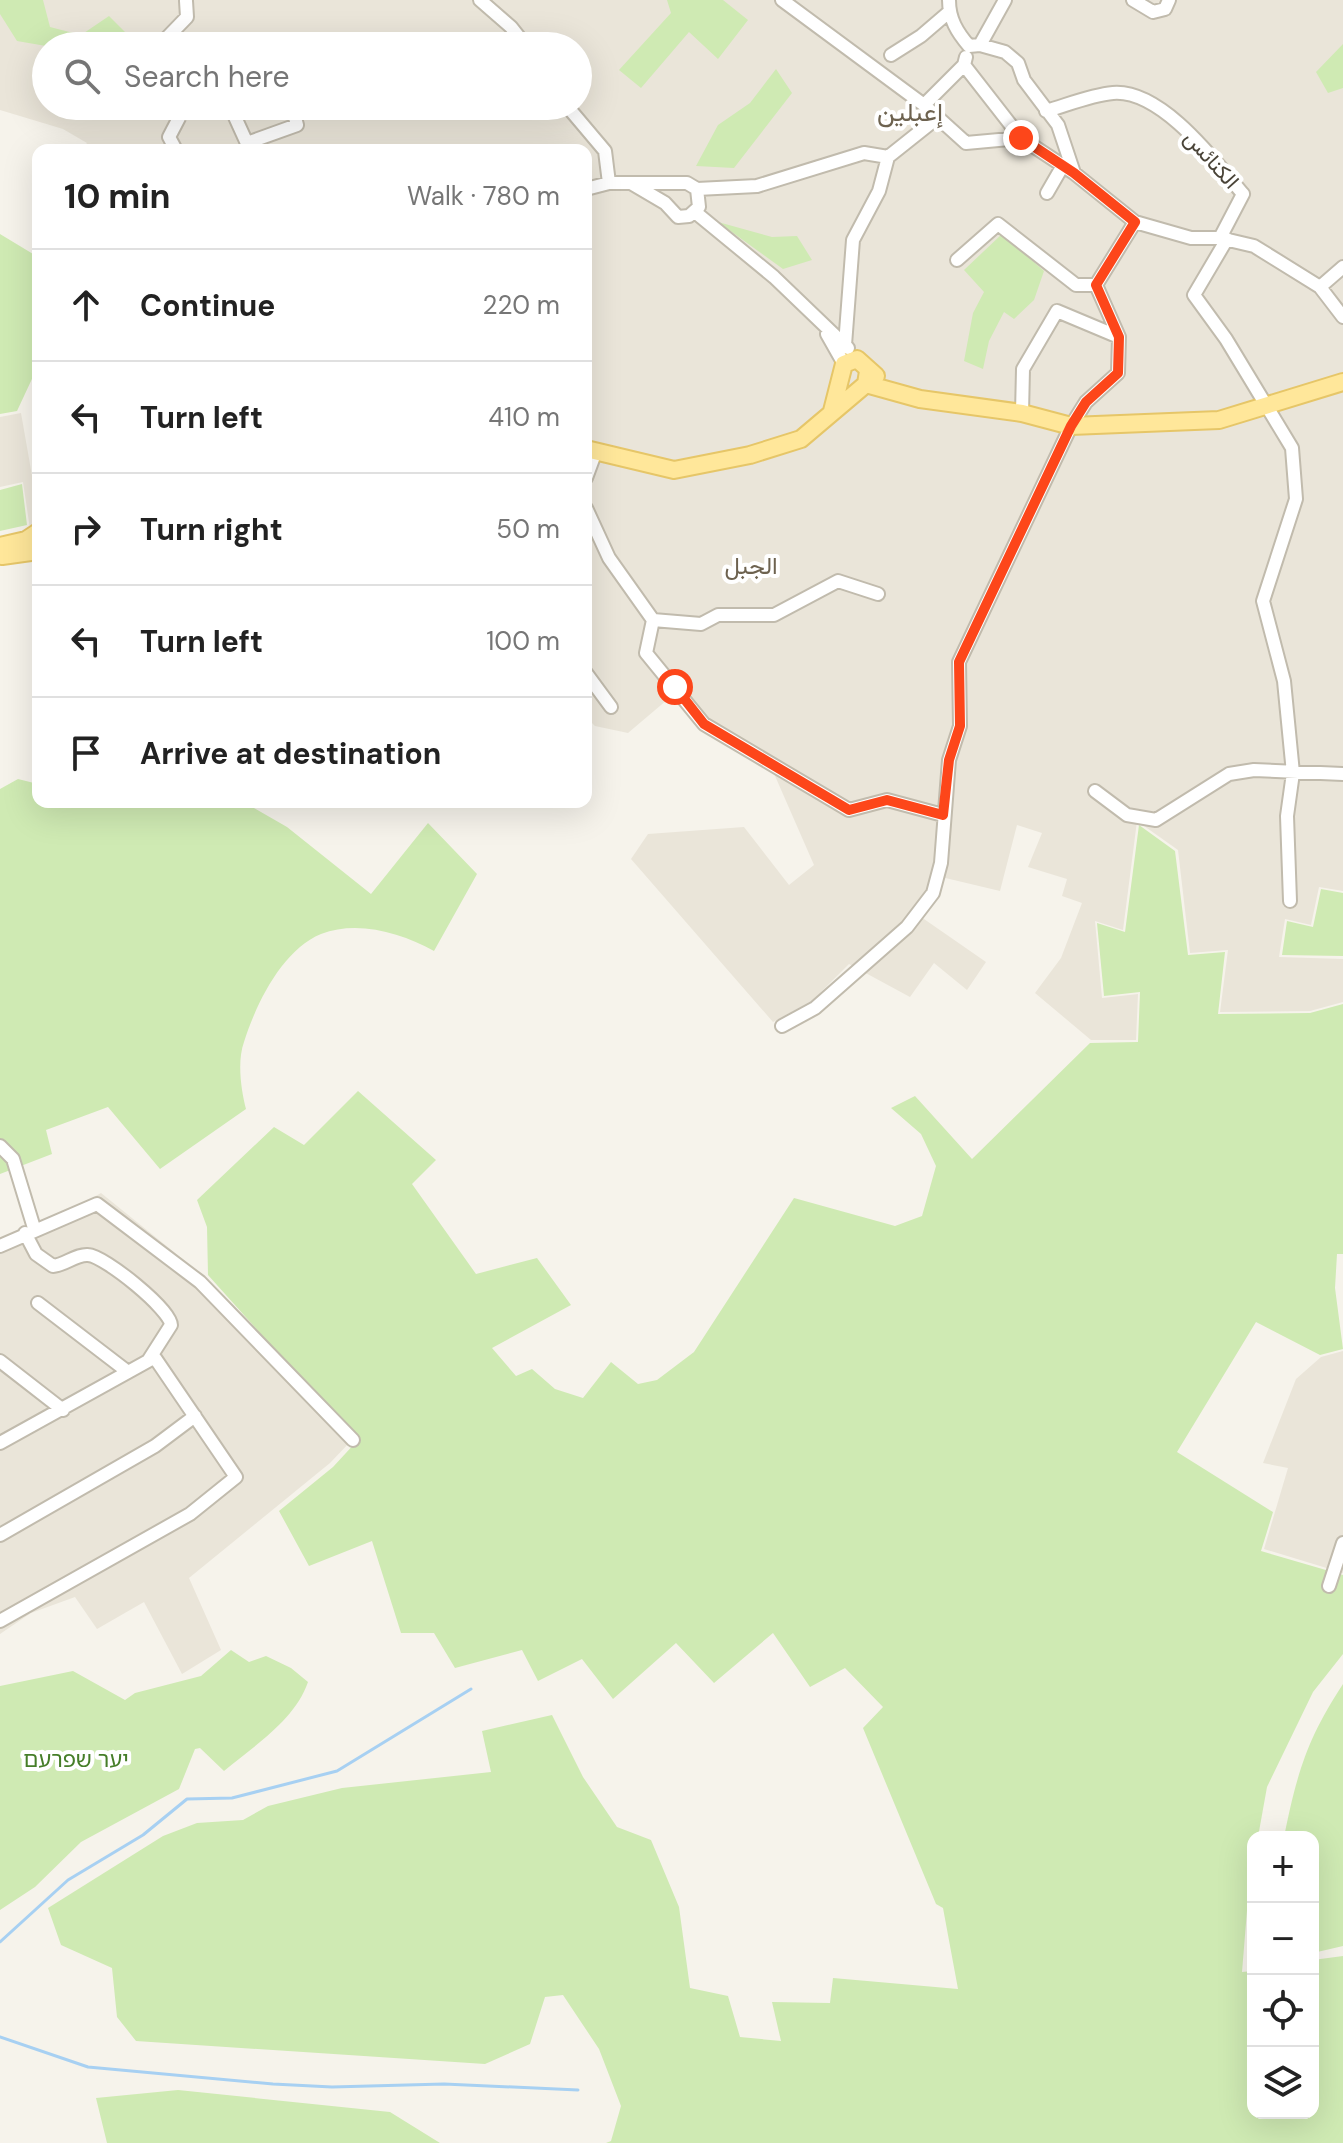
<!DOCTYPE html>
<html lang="en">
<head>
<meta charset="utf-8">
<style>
	body { margin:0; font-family:"DM Sans",Vazirmatn,"Noto Sans Hebrew",sans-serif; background:#f2f2f2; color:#222 }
	.controls { position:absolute; right:24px; bottom:24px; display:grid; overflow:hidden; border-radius:16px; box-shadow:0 8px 32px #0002 }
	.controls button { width:72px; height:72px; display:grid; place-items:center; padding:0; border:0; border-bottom:2px solid #e0e0e0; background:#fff; color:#222; font:40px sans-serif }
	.stop { position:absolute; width:24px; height:24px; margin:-18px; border:6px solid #fd461a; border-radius:50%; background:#fff }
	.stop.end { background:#fd461a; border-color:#fff; box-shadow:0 2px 8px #0008 }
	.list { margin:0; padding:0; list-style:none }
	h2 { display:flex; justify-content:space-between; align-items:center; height:104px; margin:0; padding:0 32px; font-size:34px }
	h2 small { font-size:26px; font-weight:400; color:#767676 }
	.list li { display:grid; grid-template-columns:52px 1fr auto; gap:24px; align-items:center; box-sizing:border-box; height:112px; padding:0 32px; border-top:2px solid #e0e0e0 }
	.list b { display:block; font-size:30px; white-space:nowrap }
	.list em { font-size:26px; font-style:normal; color:#767676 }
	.icon { flex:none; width:44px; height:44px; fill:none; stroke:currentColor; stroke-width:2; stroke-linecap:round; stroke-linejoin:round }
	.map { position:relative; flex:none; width:1343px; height:2143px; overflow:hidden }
	.search { position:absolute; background:#fff; box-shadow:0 8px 32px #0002; left:32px; top:32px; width:560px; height:88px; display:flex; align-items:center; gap:20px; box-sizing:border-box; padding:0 28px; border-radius:44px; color:#767676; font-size:30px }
	.panel { position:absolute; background:#fff; box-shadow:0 8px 32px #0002; left:32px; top:144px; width:560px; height:664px; border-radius:16px }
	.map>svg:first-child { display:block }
	.residential { fill:#eae5d9; fill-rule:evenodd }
	.green { fill:#cfeab3 }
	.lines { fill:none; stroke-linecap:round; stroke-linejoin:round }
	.stream { stroke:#a7d0f2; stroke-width:3 }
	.minor-casing { stroke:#c1bbad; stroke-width:16 }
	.major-casing { stroke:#e6c668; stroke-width:20 }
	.minor { stroke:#fff; stroke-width:12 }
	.major { stroke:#ffe79a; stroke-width:16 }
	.route { stroke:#fd461a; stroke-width:10 }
	.labels { text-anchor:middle; stroke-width:8; stroke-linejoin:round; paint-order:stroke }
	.street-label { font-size:22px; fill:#4a4438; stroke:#fff }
	.park-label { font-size:22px; fill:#467e29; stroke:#fff }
	.neighbourhood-label { font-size:24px; fill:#6d624f; stroke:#fff }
	.quarter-label { font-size:26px; fill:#6d624f; stroke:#fff }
</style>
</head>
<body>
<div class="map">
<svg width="1343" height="2143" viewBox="0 0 1343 2143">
	<rect width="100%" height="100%" fill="#f6f3eb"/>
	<path class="residential" d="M0 0H1343V891L1319 887 1311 925 1285 919 1279 957 1343 959V1002L1310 1011 1220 1012 1228 950 1190 953 1178 850 1137 821 1123 930 1095 921 1102 998 1138 994 1136 1040H1091L1035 993 1061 958 1082 903 1062 896 1067 879 1028 867 1042 833 1017 825 1000 891 937 876 911 910 986 962 967 990 934 963 910 997 849 964 813 1000 773 1022 631 859 648 834 744 827 789 885 814 865 772 769 674 694 628 733 595 726 586 717V150H82L87 143 63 129 0 110ZM46 46H578V106H46Z
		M21 413 38 510V557L34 556 23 482 0 487V417Z
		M101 1193 195 1269 351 1441 330 1463 189 1578 221 1650 182 1674 144 1602 97 1629 75 1597 31 1613 0 1634V1251Z
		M1343 1351V1573L1264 1549 1288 1468 1263 1463 1296 1379 1321 1357Z"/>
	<path class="green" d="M0 0H43L50 27 81 35 109 16 138 45 46 46 17 41 0 14Z
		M667 0H723L748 20 718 59 689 32 641 88 619 70 671 13Z
		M1343 44V88L1328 93 1316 72Z
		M776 69 792 93 734 168 696 166 718 125 750 103Z
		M718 222 772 237 797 236 812 260 783 269Z
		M0 234 38 257V366L17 411 0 414Z
		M1002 234 1044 271 1034 300 1014 319 1004 312 989 341 983 369 964 361 973 313 984 292 964 270Z
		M22 484 27 525 0 531V490Z
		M18 779 38 784V802H191L254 808 287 827 371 894 428 823 477 874 434 951C401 933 358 920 321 934 282 950 256 1004 244 1042 237 1061 241 1090 246 1109L160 1169 108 1107 46 1130 52 1154 0 1174V789Z
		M1139 825 1175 851 1188 955 1225 952 1218 1014 1310 1013 1343 1004V1254H1337L1335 1288 1343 1349 1320 1355 1256 1322 1177 1452 1273 1512 1261 1551 1343 1575V1654L1313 1692 1267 1787 1258 1837H1253L1242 1972 1253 1971V2113H1313V1960L1343 1956V2143H606L611 2141 621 2106 599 2049 563 1995 545 1997 530 2044 485 2064 136 2041 117 2017 112 1968 61 1945 48 1908 163 1836 197 1823 243 1820 268 1806 342 1788 491 1772 482 1731 552 1715 583 1777 617 1827 651 1840 679 1907 690 1988 728 1996 740 2037 781 2041 772 2002 830 2003 833 1978 958 1989 943 1908 936 1904 863 1728 883 1707 845 1668 810 1687 773 1633 714 1683 676 1643 613 1699 582 1659 538 1681 522 1650 455 1668 434 1633H401L372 1541 309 1566 279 1511 333 1467 357 1441 208 1275 207 1227 197 1200 274 1127 304 1145 358 1091 436 1160 412 1184 476 1274 537 1258 571 1305 492 1348 516 1376 532 1369 555 1389 583 1398 611 1362 638 1384 657 1380 694 1352 794 1198 895 1226 922 1216 936 1166 921 1134 891 1108 915 1096 972 1159 1090 1043 1138 1042 1140 992 1104 996 1097 923 1125 932Z
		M1321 889 1343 893V956L1282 955 1287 921 1313 927Z
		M231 1650 249 1662 266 1656 291 1668 308 1682C295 1720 254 1746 224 1771L200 1748 195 1749 179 1789 81 1842 35 1887 0 1910V1686L73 1671 125 1700 135 1693 201 1676Z
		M1343 1684V1946L1313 1953V1837H1284C1297 1773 1307 1739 1343 1684Z
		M178 2090 390 2112 440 2143H107L96 2098Z"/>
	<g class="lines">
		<path class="stream" d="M0 1942 68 1880 143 1835 187 1799 232 1798 337 1771 471 1689
			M0 2037 88 2067 273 2084 332 2087 444 2084 578 2090"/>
		<defs>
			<path id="minor" d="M480 0 511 27 526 46
				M782 0 924 105 966 143 1021 138 1074 173
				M949 0C949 19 957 32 969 46
				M1133 0 1153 12 1165 9 1169 0
				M980 45 1005 0
				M159 46 187 17 186 1
				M969 46 980 45 1005 52 1018 63 1024 80 1058 125 1074 173 1135 222 1191 238H1220L1254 246 1320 287 1343 317
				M891 55 921 36 949 12
				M964 65 1021 138
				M924 105 964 65 966 57
				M175 106 181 114 169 137 176 150
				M230 106 250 150
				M567 106 605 151 609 183
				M1046 111C1067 105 1091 95 1113 93 1161 89 1215 161 1243 194L1220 238
				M181 114 200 106
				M247 143 297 125 292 106
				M586 189 609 183H687L697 189 699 207 689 216 678 217 665 203 631 183
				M697 189 757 186 864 153 888 157
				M1047 193 1062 167
				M695 212 774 277 848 348
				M1227 239 1194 295 1226 339 1292 448 1296 499 1263 601 1284 681 1293 773 1287 816 1290 901
				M957 260 998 224 1076 285H1096
				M1320 287 1343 267
				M827 334 844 364
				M845 345 853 240 879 191 888 157 937 118
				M1022 413 1023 369 1057 311 1119 337
				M586 478 596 451
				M586 508 609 558 653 620 701 624 718 615H774L838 581 878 594
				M653 620 646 653 704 724 849 810 887 800 943 815
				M586 673 611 707
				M1095 791 1127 815 1156 820 1229 774 1254 770 1343 774
				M782 1026 815 1008 907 927 933 893 941 863 949 760 960 726 959 662 1071 426 1086 402 1118 373 1119 337 1096 285 1135 222
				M0 1146 13 1159 34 1228
				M0 1246 97 1204 200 1282 353 1440
				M38 1303 128 1372
				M0 1361 63 1410
				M0 1443 148 1361 171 1325C171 1310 105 1256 88 1255 76 1254 65 1265 53 1266L36 1254 25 1233
				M0 1535 155 1446 195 1416
				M1329 1586 1343 1543
				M0 1621 190 1514 236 1477 153 1355"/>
			<path id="major" d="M866 384 920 399 1022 413 1071 426 1219 420 1343 382
				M832 411 844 364 857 359 876 376
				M586 449 674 470 750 455 801 439 866 384 868 371
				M0 546 26 540 38 532
				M2 556 38 551"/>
		</defs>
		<use href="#minor" class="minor-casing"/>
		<use href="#major" class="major-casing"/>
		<use href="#minor" class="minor"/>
		<use href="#major" class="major"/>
	</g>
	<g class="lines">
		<path class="route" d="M675 687 704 724 849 810 887 800 943 815 949 760 960 726 959 662 1071 426 1086 402 1118 373 1119 337 1096 285 1135 222 1074 173 1021 138"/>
	</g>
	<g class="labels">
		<g class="street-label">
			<text transform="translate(1212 159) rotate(48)" y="8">الكنائس</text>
		</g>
		<g class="park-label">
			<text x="76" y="1767">יער שפרעם</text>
		</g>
		<g class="neighbourhood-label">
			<text x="751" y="574">الجبل</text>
		</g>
		<g class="quarter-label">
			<text x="910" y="121">إعبلين</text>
		</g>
	</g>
</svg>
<div class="controls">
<button>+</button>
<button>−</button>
<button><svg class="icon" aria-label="locate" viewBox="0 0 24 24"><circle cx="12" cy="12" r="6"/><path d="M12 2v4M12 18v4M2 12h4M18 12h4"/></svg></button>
<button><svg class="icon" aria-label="layers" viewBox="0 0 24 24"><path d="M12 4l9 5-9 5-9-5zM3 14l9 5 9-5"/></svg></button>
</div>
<div class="stop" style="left:675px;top:687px"></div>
<div class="stop end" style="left:1021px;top:138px"></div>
<div class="search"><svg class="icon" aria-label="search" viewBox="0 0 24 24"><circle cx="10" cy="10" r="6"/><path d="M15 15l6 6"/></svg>Search here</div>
<section class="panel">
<h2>10 min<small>Walk · 780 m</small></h2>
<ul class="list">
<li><svg class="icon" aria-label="ahead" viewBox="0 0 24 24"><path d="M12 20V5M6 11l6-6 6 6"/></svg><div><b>Continue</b></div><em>220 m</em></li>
<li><svg class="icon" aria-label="left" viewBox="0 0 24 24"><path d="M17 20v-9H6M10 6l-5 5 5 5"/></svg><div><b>Turn left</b></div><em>410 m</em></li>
<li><svg class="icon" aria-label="right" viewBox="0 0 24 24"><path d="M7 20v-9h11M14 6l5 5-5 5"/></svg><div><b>Turn right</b></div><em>50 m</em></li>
<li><svg class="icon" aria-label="left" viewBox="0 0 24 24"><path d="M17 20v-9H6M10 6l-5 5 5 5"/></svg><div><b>Turn left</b></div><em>100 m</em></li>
<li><svg class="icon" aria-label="arrive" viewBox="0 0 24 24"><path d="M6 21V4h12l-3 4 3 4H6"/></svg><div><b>Arrive at destination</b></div></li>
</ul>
</section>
</div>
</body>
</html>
